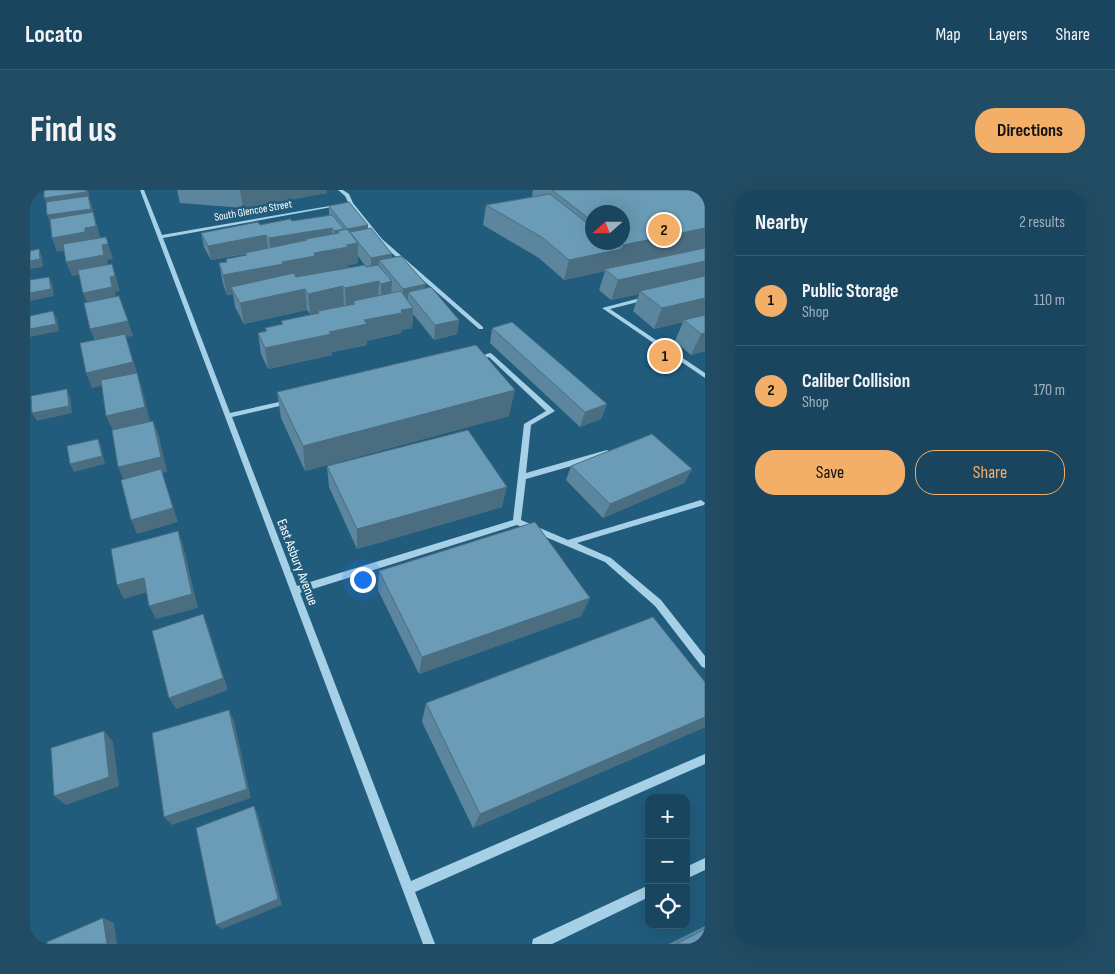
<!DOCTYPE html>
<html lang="en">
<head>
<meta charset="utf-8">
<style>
	body { margin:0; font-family:"Sofia Sans Condensed",sans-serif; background:#224c64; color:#f1f3f6 }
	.controls { position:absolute; right:15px; bottom:15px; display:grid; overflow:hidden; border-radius:10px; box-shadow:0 5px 20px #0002 }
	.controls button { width:45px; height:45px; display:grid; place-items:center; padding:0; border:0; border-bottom:1px solid #375d73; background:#19455e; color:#f1f3f6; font:25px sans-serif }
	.compass { position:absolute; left:555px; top:15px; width:45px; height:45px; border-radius:50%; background:#19455e; box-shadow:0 5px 20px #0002; rotate:249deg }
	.you { position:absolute; left:332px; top:389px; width:18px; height:18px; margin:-12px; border:4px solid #fff; border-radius:50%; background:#1a73e8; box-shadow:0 0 0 8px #1a73e833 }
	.badge { display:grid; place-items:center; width:32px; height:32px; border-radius:50%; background:#f3ae67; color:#111; font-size:16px; font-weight:700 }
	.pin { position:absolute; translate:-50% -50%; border:2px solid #fff; box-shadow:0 1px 5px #0006 }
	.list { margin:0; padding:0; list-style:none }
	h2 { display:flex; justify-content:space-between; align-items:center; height:65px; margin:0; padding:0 20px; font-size:21px }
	h2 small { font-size:16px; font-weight:400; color:#9fb1bc }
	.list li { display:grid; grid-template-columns:32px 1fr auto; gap:15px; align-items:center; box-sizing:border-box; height:90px; padding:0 20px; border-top:1px solid #375d73 }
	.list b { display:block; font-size:19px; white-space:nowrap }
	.list p { margin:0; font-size:16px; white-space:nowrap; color:#9fb1bc }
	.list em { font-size:16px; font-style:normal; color:#9fb1bc }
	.actions { display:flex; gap:10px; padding:15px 20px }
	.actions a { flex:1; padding:11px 0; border:1px solid #f3ae67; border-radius:20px; text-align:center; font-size:18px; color:#f3ae67 }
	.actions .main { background:#f3ae67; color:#111 }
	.icon { flex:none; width:28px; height:28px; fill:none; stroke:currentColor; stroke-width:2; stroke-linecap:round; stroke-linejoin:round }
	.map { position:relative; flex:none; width:675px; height:754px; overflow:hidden; border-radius:20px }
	header { display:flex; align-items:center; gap:30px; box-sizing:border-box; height:70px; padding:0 25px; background:#19455e; border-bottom:1px solid #375d73 }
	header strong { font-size:24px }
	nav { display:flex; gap:28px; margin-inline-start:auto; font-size:18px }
	.intro { display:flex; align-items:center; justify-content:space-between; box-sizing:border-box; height:120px; padding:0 30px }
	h1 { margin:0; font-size:35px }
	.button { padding:12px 22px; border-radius:20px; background:#f3ae67; color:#111; font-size:18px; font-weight:700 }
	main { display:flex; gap:30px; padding:0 30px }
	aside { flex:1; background:#19455e; border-radius:20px; box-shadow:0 5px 20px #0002 }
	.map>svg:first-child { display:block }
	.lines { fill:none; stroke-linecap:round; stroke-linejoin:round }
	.minor { fill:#a5d0e6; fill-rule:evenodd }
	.wall { fill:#5c869d; fill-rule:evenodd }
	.shaded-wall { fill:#4b6d80 }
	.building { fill:#6b9cb7; stroke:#4b6d80 }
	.labels { text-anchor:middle; stroke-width:5; stroke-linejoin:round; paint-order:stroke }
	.far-street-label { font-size:11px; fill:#fff; stroke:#215c7d }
	.street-label { font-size:14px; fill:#fff; stroke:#215c7d }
</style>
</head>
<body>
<header>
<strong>Locato</strong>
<nav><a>Map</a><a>Layers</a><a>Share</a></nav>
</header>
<div class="intro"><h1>Find us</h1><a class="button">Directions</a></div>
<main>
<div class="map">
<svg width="675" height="754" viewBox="0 0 675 754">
	<rect width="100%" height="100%" fill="#215c7d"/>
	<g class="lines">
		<path class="minor" d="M110 0H114L132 45 311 14 313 15 133 48 200 223 258 210 262 212 258 214 202 227 267 396 483 330 494 234 516 221 459 167 444 171 441 169 460 163 462 164 525 221 501 235 496 283 577 260 581 263 580 265 496 289 491 330 538 350 671 310 675 313 674 315 547 353 581 368 631 410 675 466V478L672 477 625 416 575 372 487 335 270 403 381 691 675 564V574L385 702 405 754H393Z
			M308 0H313L319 4 323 13 352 49 453 137V139H449L348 51 319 14 315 6Z
			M618 106 621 108 620 109 580 119 675 183V188L572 118Z
			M675 668V680L656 689V677Z
			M619 695V707L522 754H502L503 749Z"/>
	</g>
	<path class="wall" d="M147 0H297V3L213 18 150 13Z
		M503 0H675V161L661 165 645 151 653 132 624 139 603 121 609 104 581 110 569 100 575 81 534 90 509 68 453 35 456 15 502 7ZM562 22 592 52H562Z
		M299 16 338 35V39L362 68 429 130 427 144 404 150 383 124 382 138 372 140 371 143 337 151V155L302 162V165L238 179 231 164 228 143 236 142 235 138 252 134 251 131 288 124V122L280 124 277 120 214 134 205 117 203 104 197 105 193 94 189 73 196 72V69L216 66 215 64 181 70 174 57 171 43 299 26ZM328 66 336 77 286 83 318 77V75L328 73Z
		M462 138 577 214 571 229 550 237 460 153Z
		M247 202 479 226 275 281 251 228Z
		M297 276 472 317 327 359 299 297Z
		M541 276 662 279 654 293 573 328 536 290Z
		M349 381 560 408 551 426 389 484 348 400Z
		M675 492V537L443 638 392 532 396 513Z
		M675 736V754H639Z"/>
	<path class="shaded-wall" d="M56 0H58L60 10 71 50 60 56 27 62 22 48 23 39 17 25 20 21 14 8Z
		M210 0H297V3L213 18Z
		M338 35V49L320 42V53L317 39Z
		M302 38 303 52 276 49V57L241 63 239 48Z
		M675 38V60L575 79V81L534 90 539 70 591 59 593 55Z
		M314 39V53L308 41V54L305 55 304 41Z
		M236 45 238 59 181 70 178 56Z
		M76 47 83 69 77 70 79 80 42 86 36 72 72 55Z
		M328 53V73L318 75V77L286 83 287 86 201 97 203 104 197 105 193 85 252 72 284 63Z
		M9 59 12 67 13 77 0 79V71Z
		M362 64V78L349 70V81L341 82V68Z
		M675 71V89L610 101 609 104 581 110 588 90Z
		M82 74 90 101 85 102 87 112 59 118 53 103 80 87Z
		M19 87 22 94 24 106 0 111V103Z
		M349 91 348 111H323V117L316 119 315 98Z
		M362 91 361 112 351 114V94Z
		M396 94 394 109 378 102V113L372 114 373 99Z
		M313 96 314 117 280 124 278 104Z
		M275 99 277 120 214 134 210 113Z
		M675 108V126L654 130 653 132 624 139 632 118Z
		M383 118 382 138 372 140 371 143 337 151V155L302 162V165L238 179 235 158 299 142 334 130 371 120Z
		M23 121 27 129 29 141 0 147V139Z
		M429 130 427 144 404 150 405 135Z
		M98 131 103 146 96 147 112 198 120 232 83 241 76 226 108 187 62 198 56 183 66 154 60 139Z
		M675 143V161L661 165 671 144Z
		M37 199 40 207 42 223 7 231 2 223Z
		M485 200 479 226 275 281 273 256Z
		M577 214 571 229 550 237 555 222Z
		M123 231 129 246 137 282 132 283 148 332 107 344 101 330 94 291 88 277Z
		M68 249 71 256 75 274 44 282 40 274Z
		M662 279 654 293 573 328 580 314Z
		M477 297 472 317 327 359V339Z
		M148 341 153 355 168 418 126 429 119 416Z
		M114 388 121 401 94 409 87 395Z
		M560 408 551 426 389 484 392 467Z
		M173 424 178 437 198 500 146 519 139 508Z
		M199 520 204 531 221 608 142 635 134 627Z
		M675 527V537L443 638 450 624Z
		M74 541 83 552 89 596 36 615 24 606Z
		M224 616 228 625 252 715 192 739 186 735Z
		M73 728 84 733 87 754H77Z"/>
	<path class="building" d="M14 0H56V2L14 8Z
		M522 0H675V38L593 55 590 52H592V22H562V31Z
		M520 4 562 37V52H583L591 59 539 70 513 48 456 15Z
		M58 6 61 19 17 25 16 12Z
		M319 12 338 35 317 39 299 16Z
		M63 22 66 36 55 38V42L22 48 20 29Z
		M302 25 314 39 304 41 302 38 239 48 236 45 178 56 171 43 228 32 230 35 260 29 262 31Z
		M341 38 362 64 341 68 320 42Z
		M317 39 328 53 316 55 318 57 284 63 285 66 252 72 253 74 193 85 189 73 197 72 196 69 217 65 215 63 277 50 276 49 309 43 308 41Z
		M76 47 78 54 72 55 74 65 36 72 33 54Z
		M675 58V71L588 90 575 79Z
		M9 59 10 69 0 71V61Z
		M371 66 396 94 373 99 349 70Z
		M82 74 85 86 80 87 82 97 53 103 48 80Z
		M335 75 336 77 348 75 362 91 351 94 349 91 315 98 313 96 278 104 275 99 210 113 201 97 264 83 266 87Z
		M675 86V108L632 118 610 101Z
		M19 87 21 99 0 103V90Z
		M401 97 429 130 405 135 378 102Z
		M371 101 383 118 371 120 372 123 334 130 337 134 299 142 301 144 235 158 228 143 237 141 235 138 253 134 251 131 289 123 288 121 325 114 323 111Z
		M89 106 98 131 60 139 54 113Z
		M23 121 26 134 0 139V126Z
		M675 125V143L671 144 654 130Z
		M482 132 577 214 555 222 462 138Z
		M95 144 103 172 56 183 50 153Z
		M446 155 485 200 273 256 247 202Z
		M107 183 115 217 76 226 71 190Z
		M37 199 39 216 2 223 1 206Z
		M123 231 131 267 88 277 82 240Z
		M438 240 477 297 327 339 297 276Z
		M622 244 662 279 580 314 541 276Z
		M68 249 72 266 40 274 37 256Z
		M131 279 143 318 101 330 91 290Z
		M505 332 560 408 392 467 349 381Z
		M148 341 162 404 119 416 114 388 87 395 81 359Z
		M173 424 193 488 139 508 122 441Z
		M623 427 675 492V527L450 624 396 513Z
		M199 520 217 599 134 627 122 543Z
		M74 541 79 587 24 606 21 558Z
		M224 616 248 709 186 735 166 638Z
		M73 728 77 754H17V752Z
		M675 739V754H646Z"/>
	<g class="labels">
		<g class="far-street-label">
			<text transform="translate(223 20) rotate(-10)" y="4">South Glencoe Street</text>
		</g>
		<g class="street-label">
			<text transform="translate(268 372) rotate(69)" y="5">East Asbury Avenue</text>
		</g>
	</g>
</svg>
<div class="controls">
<button>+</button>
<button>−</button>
<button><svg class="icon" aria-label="locate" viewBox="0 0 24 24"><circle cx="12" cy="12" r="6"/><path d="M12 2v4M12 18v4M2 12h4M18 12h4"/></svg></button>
</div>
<svg class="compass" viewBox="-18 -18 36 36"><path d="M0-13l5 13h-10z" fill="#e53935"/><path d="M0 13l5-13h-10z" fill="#9fb1bc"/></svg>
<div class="you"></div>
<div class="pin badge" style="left:635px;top:166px">1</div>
<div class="pin badge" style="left:634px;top:40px">2</div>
</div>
<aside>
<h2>Nearby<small>2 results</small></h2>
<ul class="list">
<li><span class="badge">1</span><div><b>Public Storage</b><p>Shop</p></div><em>110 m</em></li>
<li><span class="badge">2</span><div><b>Caliber Collision</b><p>Shop</p></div><em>170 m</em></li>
</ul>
<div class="actions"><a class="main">Save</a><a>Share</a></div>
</aside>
</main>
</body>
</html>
